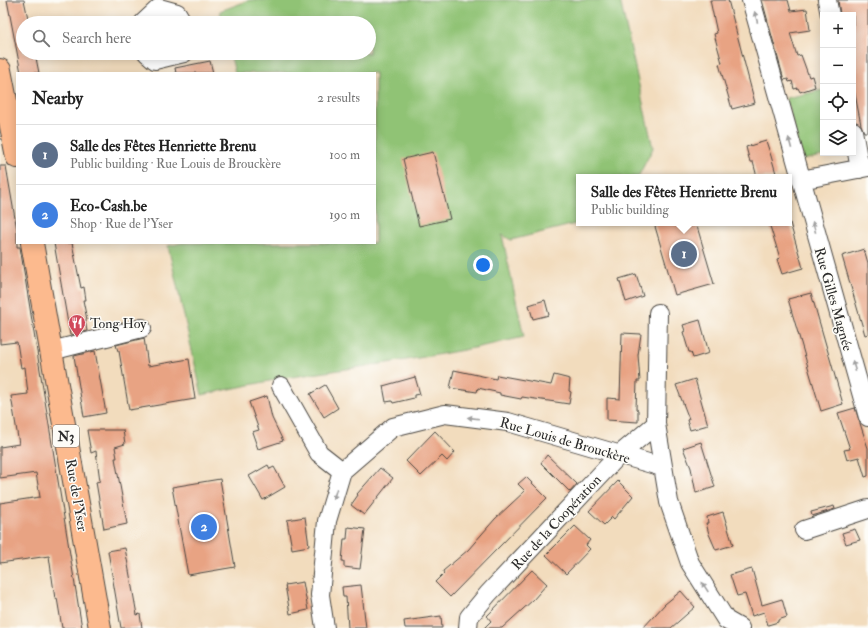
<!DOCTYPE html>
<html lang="en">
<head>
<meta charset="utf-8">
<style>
	body { margin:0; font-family:"IM FELL Double Pica",serif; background:#f6f6f6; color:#222 }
	.controls { position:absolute; right:12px; top:12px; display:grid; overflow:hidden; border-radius:0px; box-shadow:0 2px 10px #0003 }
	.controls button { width:36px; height:36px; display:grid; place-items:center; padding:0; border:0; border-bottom:1px solid #e0e0e0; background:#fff; color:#222; font:20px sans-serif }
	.you { position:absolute; left:483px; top:265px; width:14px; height:14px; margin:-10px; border:3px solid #fff; border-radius:50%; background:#1a73e8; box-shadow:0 0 0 6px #1a73e833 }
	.badge { display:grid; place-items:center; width:26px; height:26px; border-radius:50%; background:#0b8043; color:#fff; font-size:13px; font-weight:700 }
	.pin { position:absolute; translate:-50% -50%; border:2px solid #fff; box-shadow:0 1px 4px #0006 }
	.popup { position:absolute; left:576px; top:174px; width:216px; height:52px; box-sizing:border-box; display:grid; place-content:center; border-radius:0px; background:#fff; filter:drop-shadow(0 1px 3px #0005); font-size:13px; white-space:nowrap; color:#767676 }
	.popup b { font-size:15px; color:#222 }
	.popup::after { content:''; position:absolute; left:50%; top:100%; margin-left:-8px; border:8px solid transparent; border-top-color:#fff }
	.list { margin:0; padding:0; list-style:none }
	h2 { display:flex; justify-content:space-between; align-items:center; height:52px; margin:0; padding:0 16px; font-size:17px }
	h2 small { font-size:13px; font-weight:400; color:#767676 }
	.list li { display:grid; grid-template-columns:26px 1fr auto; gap:12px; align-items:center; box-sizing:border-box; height:60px; padding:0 16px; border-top:1px solid #e0e0e0 }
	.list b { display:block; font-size:15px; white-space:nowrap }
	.list p { margin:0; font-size:13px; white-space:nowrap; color:#767676 }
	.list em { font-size:13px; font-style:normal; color:#767676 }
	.icon { flex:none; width:22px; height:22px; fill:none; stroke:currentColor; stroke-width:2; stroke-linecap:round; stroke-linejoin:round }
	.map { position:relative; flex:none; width:868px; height:628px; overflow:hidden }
	.search { position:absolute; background:#fff; box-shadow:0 2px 10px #0003; left:16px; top:16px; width:360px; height:44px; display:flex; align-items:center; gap:10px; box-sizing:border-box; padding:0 14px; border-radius:22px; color:#767676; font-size:15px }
	.panel { position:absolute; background:#fff; box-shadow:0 2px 10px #0003; left:16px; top:72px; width:360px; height:172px; border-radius:0px }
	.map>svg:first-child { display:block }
	.green { fill:#90c374; stroke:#5e7750 }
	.building { fill:#e8a383 }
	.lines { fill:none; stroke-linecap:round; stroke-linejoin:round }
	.minor-casing { stroke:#494641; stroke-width:20 }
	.major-casing { stroke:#494641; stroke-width:24 }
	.minor { stroke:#fff; stroke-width:18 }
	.major { stroke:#fcba8e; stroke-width:22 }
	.oneway { fill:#a0a0a0 }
	.labels { text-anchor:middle; stroke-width:3; stroke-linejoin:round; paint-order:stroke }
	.shield { fill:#fdfcf7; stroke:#6a6a68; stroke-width:1 }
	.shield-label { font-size:13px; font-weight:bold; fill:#2b2b2b }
	.street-label { font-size:14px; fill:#2b2b2b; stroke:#fdfcf7 }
	.poi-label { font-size:14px; fill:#2b2b2b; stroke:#fdfcf7; text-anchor:start }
</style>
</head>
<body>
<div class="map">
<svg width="868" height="628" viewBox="0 0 868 628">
	<rect width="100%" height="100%" fill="#fdfcf7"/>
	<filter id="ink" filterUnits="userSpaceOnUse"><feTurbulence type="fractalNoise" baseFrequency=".025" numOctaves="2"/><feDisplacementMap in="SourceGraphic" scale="8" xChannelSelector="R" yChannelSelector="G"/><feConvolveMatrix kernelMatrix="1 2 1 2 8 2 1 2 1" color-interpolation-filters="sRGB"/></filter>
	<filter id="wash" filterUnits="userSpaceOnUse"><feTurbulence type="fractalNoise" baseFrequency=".012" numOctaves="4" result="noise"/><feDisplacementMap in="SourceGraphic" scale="16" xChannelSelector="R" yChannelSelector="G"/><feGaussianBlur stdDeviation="0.9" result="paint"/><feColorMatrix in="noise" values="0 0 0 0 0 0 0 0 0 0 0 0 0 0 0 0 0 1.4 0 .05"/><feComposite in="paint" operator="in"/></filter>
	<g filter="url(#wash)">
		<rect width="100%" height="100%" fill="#f2dcbd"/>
		<path class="green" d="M250 0H620L653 148 638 177H579V223L511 240 502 235 524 337C446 356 365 366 285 378 258 383 230 389 202 395L168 246 182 243H375V73H235L230 53H369V23H223L220 11Z
			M823 90V153H837L802 160 786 98Z"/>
		<g id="blocks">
			<path class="building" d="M7 0H24L29 23H23V53H35L39 73H21Z
				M710 0H728L755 103 732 109 719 64 722 63 714 34 717 33Z
				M762 0H788L791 11 807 9 810 30 790 33 797 56 801 55 809 77 812 76 815 87 800 92 798 88 794 89 792 81 789 82 788 79 784 80Z
				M838 0H868V132H864L861 125 853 84V15H840Z
				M210 61 213 73H176L175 68Z
				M766 141 771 156 777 177H757L753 162H750L746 147Z
				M433 152 450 219 419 226 403 159Z
				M0 166H6L17 230V247H20L82 628H62L57 598 55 599 49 556 0 563V503L40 497 36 473 0 478V447L19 444 11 396 28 394 25 367 21 368 17 342 0 344Z
				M654 223H696L714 284 675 295Z
				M769 223H790L803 268 782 274 777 259 780 258Z
				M54 243H72L81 288 84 287 86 300H83L87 320H85L87 331 70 335Z
				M864 249 868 263V334L865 335 842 256Z
				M636 274 643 296 626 302 619 279Z
				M811 293 843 404 821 411 788 299Z
				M545 300 549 315 533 319 529 305Z
				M700 320 709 353 693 358 691 352H689L683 332 685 331 683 325Z
				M622 333 641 334 638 355 640 381H637L636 409 638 410V422L607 420V398L620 399Z
				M144 338 148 366 189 359 195 399 129 410 119 351H118L116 345Z
				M95 351 106 413 84 417 74 356Z
				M454 370 496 379 497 375 551 385 554 375 570 379 569 391 571 392 569 404 522 397 521 399 500 395V393L478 388 477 392 450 388Z
				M415 377 420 394 414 395V398L393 403 392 401 386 402 383 386Z
				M695 379 708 425 690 430 687 420 689 419 676 385Z
				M325 385 338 408 324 417 310 394Z
				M267 396 272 418 283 441 258 449 252 432 259 430 249 402Z
				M855 408 868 448V476L865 477 859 457 847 460 844 450 850 449 838 413Z
				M87 430H123L125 444 115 447 117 458H115L127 524 104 529 96 482 100 481 96 451 91 453Z
				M435 431 455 452 447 461 442 456 421 476 406 461Z
				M701 442 715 487 696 493 691 468 683 448Z
				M547 455 577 484 570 492 541 463Z
				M268 465 270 469 274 467 285 487 263 500 249 476Z
				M380 468 393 478 364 515 351 505 358 495 357 494Z
				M526 477 547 498 450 597 435 582 444 573 443 571 468 550 495 519 525 491 518 484Z
				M220 479 235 567 188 575 172 487Z
				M618 481 633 496 614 519 612 517 604 525 589 511Z
				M834 506 835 509 812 516 811 512Z
				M723 512 733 545 716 550 709 534 706 523H708L707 517Z
				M305 517 309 546 292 549 287 520Z
				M575 526 590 540 586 545 590 549 566 574 546 555Z
				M348 527 365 529 360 569 344 567V561H342L344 539H347Z
				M855 529 860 540 846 544 842 533Z
				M125 548 137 615 140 614 142 628H121L108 551Z
				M752 569 762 605 782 599 787 617 778 620V622L768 625 764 612 752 616 745 594 737 596 730 575Z
				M532 570 547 584 533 600 502 628H484L491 621 487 616Z
				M303 582 308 610 290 614 285 585Z
				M361 585 366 628H348L346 597H343L342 587Z
				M681 591 695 607 671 628H643L665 604Z
				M441 616 442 628H405L404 621Z"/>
		</g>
	</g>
	<g filter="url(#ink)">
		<use href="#blocks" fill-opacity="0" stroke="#494641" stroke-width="1"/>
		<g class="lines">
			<defs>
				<path id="minor" d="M751 0 868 417
					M827 0 830 15
					M159 8 177 13 183 23
					M143 23 159 8
					M147 53 155 60 184 53
					M853 131 860 169
					M801 180 868 167
					M658 313 656 424 669 502 690 563 726 620 740 628
					M51 351 142 328
					M281 386 319 453 342 471
					M804 530 868 509
					M325 628 320 595 327 521 342 471 393 427 445 414 508 422 662 467
					M468 628 469 617 488 594 618 456 656 424"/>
				<path id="major" d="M0 70 17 157
					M32 243 100 628"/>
			</defs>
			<use href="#minor" class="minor-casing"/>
			<use href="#major" class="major-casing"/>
			<use href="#minor" class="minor"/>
			<use href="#major" class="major"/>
		</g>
		<defs><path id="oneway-solid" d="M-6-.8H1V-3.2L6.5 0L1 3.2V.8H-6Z"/></defs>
		<g class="oneway">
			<use href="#oneway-solid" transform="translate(756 17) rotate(-105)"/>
			<use href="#oneway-solid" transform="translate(790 143) rotate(-105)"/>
			<use href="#oneway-solid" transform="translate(814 227) rotate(-106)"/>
			<use href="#oneway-solid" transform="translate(854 366) rotate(-106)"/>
			<use href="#oneway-solid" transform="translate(473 418) rotate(-173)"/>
			<use href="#oneway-solid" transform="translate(335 494) rotate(107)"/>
			<use href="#oneway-solid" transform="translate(705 587) rotate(-123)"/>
		</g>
	</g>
	<defs>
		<symbol id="restaurant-pin" viewBox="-11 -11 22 30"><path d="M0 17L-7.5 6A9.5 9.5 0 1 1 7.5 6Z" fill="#d1495b" stroke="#fdfcf7"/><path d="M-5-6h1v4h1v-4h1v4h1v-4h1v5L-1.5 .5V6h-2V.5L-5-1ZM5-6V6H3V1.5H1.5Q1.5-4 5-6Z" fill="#fff"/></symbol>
	</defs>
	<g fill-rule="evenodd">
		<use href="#restaurant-pin" x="67" y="313" width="20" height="27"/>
	</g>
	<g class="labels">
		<rect class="shield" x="53" y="425" width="26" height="22" rx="3"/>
		<g class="shield-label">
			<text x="66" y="441">N3</text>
		</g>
		<g class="street-label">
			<text transform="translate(834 299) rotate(74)" y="5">Rue Gilles Magnée</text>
			<text transform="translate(565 440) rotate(16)" y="5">Rue Louis de Brouckère</text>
			<text transform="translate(77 495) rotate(80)" y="5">Rue de l'Yser</text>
			<text transform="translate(556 522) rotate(-47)" y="5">Rue de la Coopération</text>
		</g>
		<g class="poi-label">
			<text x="90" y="328">Tong Hoy</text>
		</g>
	</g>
</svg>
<div class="controls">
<button>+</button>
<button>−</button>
<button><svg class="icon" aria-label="locate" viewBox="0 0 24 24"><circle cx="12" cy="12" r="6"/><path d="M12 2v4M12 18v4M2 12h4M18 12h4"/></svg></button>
<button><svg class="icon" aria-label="layers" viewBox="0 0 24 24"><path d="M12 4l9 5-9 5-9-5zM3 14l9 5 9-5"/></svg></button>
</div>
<div class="you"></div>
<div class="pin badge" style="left:684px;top:254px;background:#5c6f8a">1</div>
<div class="popup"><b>Salle des Fêtes Henriette Brenu</b>Public building</div>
<div class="pin badge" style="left:204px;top:527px;background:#3f7fe0">2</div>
<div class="search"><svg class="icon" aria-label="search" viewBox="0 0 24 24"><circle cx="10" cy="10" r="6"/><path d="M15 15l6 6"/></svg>Search here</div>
<section class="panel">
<h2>Nearby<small>2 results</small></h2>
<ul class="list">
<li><span class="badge" style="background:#5c6f8a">1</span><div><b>Salle des Fêtes Henriette Brenu</b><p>Public building · Rue Louis de Brouckère</p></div><em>100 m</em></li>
<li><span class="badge" style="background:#3f7fe0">2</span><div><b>Eco-Cash.be</b><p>Shop · Rue de l'Yser</p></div><em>190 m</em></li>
</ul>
</section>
</div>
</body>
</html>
